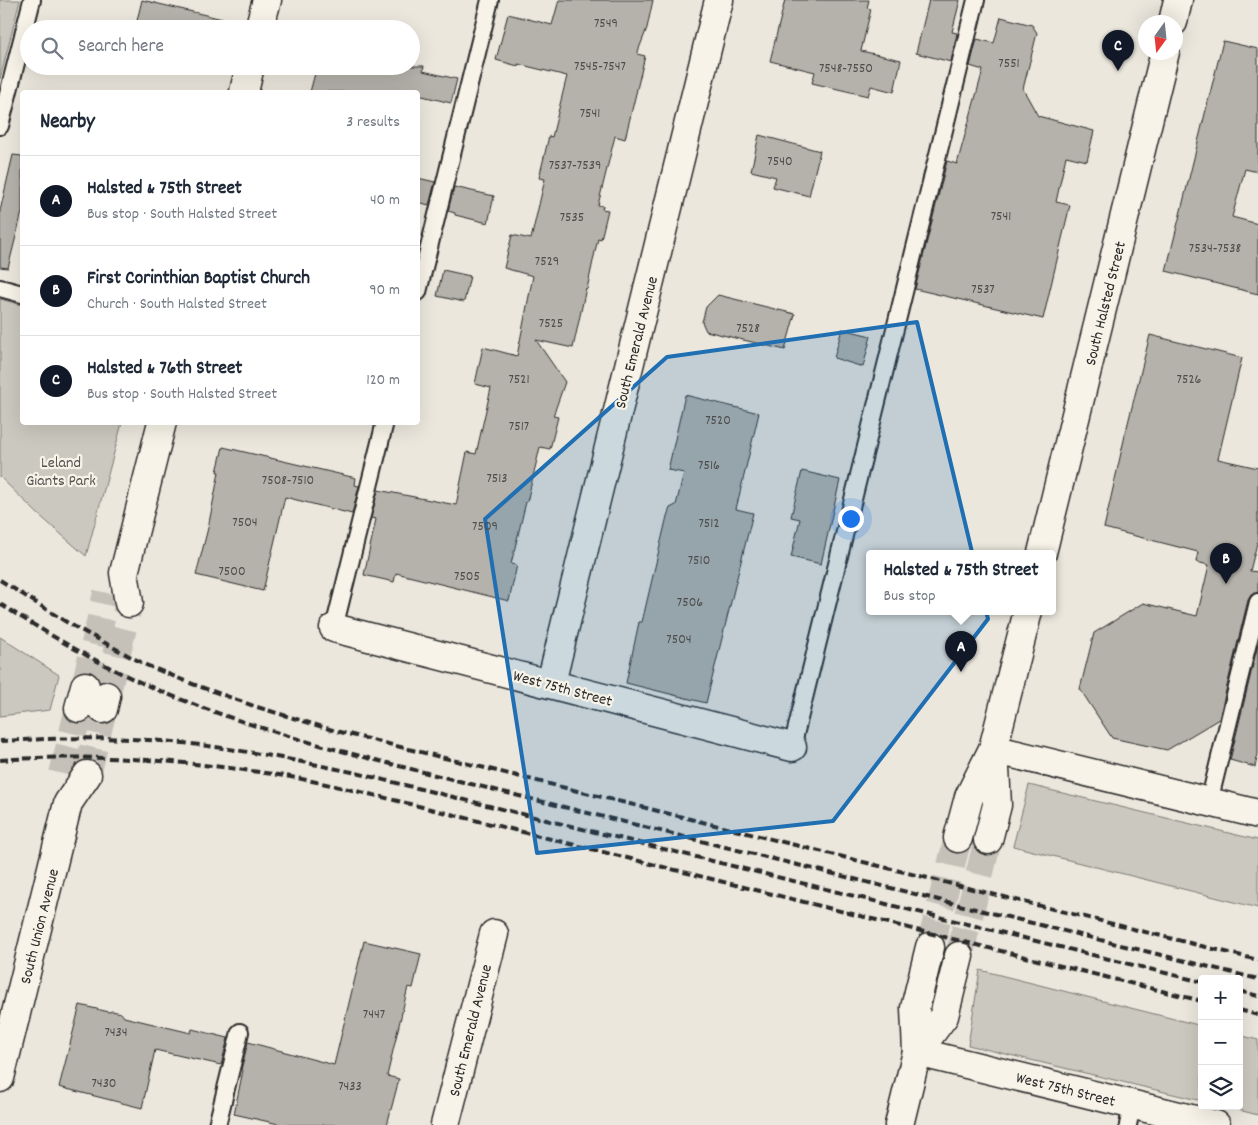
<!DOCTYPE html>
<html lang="en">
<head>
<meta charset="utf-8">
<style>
	body { margin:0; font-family:Dekko,sans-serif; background:#f6f6f7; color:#1f2937 }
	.controls { position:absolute; right:15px; bottom:15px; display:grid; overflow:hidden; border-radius:5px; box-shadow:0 5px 20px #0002 }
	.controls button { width:45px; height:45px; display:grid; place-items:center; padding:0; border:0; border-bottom:1px solid #e0e1e3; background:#fff; color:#1f2937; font:25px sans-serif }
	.compass { position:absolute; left:1138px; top:15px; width:45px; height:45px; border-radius:50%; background:#fff; box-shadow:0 5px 20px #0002; rotate:195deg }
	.you { position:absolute; left:850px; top:518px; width:18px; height:18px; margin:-12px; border:4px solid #fff; border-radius:50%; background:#1a73e8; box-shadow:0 0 0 8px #1a73e833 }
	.badge { display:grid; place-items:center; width:32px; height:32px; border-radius:50%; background:#111827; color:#fff; font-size:16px; font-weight:700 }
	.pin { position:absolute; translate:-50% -41px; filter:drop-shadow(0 1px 2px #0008) }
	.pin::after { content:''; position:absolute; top:26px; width:18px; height:15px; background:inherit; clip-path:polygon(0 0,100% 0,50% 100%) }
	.popup { position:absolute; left:866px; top:550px; width:190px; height:65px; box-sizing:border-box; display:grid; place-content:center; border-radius:5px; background:#fff; filter:drop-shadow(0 1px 4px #0005); font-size:16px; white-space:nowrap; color:#747a83 }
	.popup b { font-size:19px; color:#1f2937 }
	.popup::after { content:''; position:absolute; left:50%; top:100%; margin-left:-10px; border:10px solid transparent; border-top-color:#fff }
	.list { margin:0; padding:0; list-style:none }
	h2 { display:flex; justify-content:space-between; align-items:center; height:65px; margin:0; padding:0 20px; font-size:21px }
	h2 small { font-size:16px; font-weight:400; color:#747a83 }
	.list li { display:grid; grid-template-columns:32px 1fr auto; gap:15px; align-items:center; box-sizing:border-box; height:90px; padding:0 20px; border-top:1px solid #e0e1e3 }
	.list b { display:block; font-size:19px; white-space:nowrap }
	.list p { margin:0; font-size:16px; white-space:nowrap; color:#747a83 }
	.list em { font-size:16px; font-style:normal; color:#747a83 }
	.icon { flex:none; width:28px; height:28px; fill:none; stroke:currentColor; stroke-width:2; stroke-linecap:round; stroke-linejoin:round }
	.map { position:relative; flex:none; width:1258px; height:1125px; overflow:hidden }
	.search { position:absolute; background:#fff; box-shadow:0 5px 20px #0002; left:20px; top:20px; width:400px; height:55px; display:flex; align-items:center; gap:12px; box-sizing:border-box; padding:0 18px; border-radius:28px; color:#747a83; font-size:19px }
	.panel { position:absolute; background:#fff; box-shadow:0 5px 20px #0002; left:20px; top:90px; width:400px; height:335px; border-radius:5px }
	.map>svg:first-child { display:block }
	.green { fill:#cbc8bf; stroke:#7b7a75 }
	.building { fill:#b5b2ab; stroke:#2b2b2b }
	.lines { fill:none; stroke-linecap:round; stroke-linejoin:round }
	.street-tunnel { stroke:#c5c1b9; stroke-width:28; stroke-dasharray:28 14; stroke-linecap:butt }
	.secondary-tunnel { stroke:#c5c1b9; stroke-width:28; stroke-dasharray:28 14; stroke-linecap:butt }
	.lane-casing { stroke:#2b2b2b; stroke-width:20 }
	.street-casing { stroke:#2b2b2b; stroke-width:31 }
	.secondary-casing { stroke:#2b2b2b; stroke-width:31 }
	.lane { stroke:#f7f3e8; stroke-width:16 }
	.street { stroke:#f7f3e8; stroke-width:28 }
	.secondary { stroke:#f7f3e8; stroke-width:28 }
	.rail { stroke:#2b2b2b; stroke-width:4; stroke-dasharray:8 4; stroke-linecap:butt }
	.marked { fill:#1f6fb2; fill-opacity:0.2; stroke:#1f6fb2; stroke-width:4; stroke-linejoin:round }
	.labels { text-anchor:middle; stroke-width:4.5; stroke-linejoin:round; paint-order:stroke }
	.number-label { font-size:14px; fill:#4e4d4b }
	.street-label { font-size:16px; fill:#2b2b2b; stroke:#f7f3e8 }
	.park-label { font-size:16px; fill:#535250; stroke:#f7f3e8 }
</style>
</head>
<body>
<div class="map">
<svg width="1258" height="1125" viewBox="0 0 1258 1125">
	<rect width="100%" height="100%" fill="#ebe7dd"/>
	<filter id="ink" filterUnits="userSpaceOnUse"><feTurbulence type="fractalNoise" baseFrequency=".02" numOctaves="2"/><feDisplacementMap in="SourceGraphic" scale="10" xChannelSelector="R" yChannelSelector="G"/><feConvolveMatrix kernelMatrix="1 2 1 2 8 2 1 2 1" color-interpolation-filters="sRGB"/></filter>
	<g filter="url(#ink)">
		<path class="green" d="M0 0H20L0 79Z
			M0 299 22 305V422L122 423 86 556 38 514 0 477Z
			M0 637 59 675 50 710 0 716Z
			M1029 785 1258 840V908L1013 846Z
			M980 970 1202 1026V1101L968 1045Z
			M1239 1035 1258 1040V1115L1223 1106H1239Z"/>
		<path class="building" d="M142 0 227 20 226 29H135Z
			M559 0H653L647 28 637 54 645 56 625 139 615 136 598 205 603 206 602 209 608 210 601 239 598 238 587 289 586 288 573 348 536 340 565 382 553 416 558 417 550 449 540 447 527 502H526L511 564 517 565 509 601 396 573 394 582 364 575 376 519 371 518 378 490 456 505 467 452 476 454 491 388 475 384 483 347 517 356 533 276 504 268 512 235 531 239 545 179 539 178 549 136 552 137 567 76 518 64V66L496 60 508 14 552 25Z
			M785 0H869L867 8 871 9 861 51 901 60 894 92 871 86 868 96 812 83 815 72 770 61Z
			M929 0H960L952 32 957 33 951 62 916 53Z
			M1001 17 1032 25 1037 33 1023 89 1038 116 1094 131 1087 161 1066 156 1056 202 1070 205 1043 319 915 289 947 161 957 164 983 70 970 66 977 39 994 43Z
			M1223 41 1258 49V172L1245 169 1232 217 1258 224V294L1166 271Z
			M317 66H424L423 71 457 79 451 103 418 95V92H310Z
			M759 135 820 151 809 196 773 187 776 177 751 171Z
			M13 155 22 156V212L8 268 0 267V211Z
			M418 178 435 182 429 205 418 202Z
			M454 187 494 196 488 223 455 215V213L448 211Z
			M443 270 470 276 464 302 437 296Z
			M718 295 795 314 785 350 706 331 702 322 706 307Z
			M842 329 871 336 863 367 834 358Z
			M1150 335 1242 358 1218 459 1258 468V539L1250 571 1258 572V592L1251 595 1248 600 1219 719 1167 750 1112 738 1080 689 1094 633 1143 603 1197 616 1209 565 1196 562 1198 552 1104 528 1126 431Z
			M685 395 759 413 736 509 753 513 706 703 626 683 639 622H642L667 516 670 508 676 505 684 473 668 470Z
			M223 447 356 478 355 485 359 486 352 514 285 497 263 591 196 575 208 528 219 472H217Z
			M802 471 840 480 821 564 791 557 800 519 791 517Z
			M1258 644V754L1255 767 1230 760Z
			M364 941 421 954 413 988 408 987 387 1076 399 1079 387 1125H283L234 1114 243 1070H241L248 1042 334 1065Z
			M80 1005 109 1012 112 1011 121 1013 124 1017 191 1033 192 1029 228 1038 221 1065 155 1050 142 1108 59 1087Z"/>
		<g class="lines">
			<path class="street-tunnel" d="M85 686 107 593
				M106 696 129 603
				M63 774 79 708
				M87 775 103 709"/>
			<path class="secondary-tunnel" d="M930 947 958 838
				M959 956 988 840"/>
			<defs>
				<path id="lane" d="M0 126 32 0
					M0 288 22 294
					M418 292 490 0
					M334 628 385 422
					M792 747 976 0
					M1209 802 1258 602
					M217 1125 240 1032
					M1128 1125 1132 1105"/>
				<path id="street" d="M259 29 267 0
					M244 92 250 66
					M129 603 124 573 162 422
					M334 628 792 747
					M551 683 719 0
					M79 708 85 686
					M103 709 106 696
					M993 749 1258 814
					M917 1052 1216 1125
					M0 1078 68 803 87 775
					M445 1125 494 934"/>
				<path id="secondary" d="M1173 22 1178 0
					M1042 553 1165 52
					M958 838 969 797 993 749 1028 611
					M988 840 997 805 994 750
					M917 1052 944 1016 959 956
					M899 1125 917 1052 915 1008 930 947"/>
			</defs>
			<use href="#lane" class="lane-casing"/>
			<use href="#street" class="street-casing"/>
			<use href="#secondary" class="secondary-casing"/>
			<use href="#lane" class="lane"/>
			<use href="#street" class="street"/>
			<use href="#secondary" class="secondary"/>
			<path class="rail" d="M0 580 68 623 146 665 190 683 254 706 336 731 1258 960
				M0 604C45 632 93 661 142 683 247 730 360 756 471 784L1258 979
				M0 741C43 739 86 737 130 739 205 742 279 757 352 772L1202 982
				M0 760C95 753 191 761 285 776 316 781 347 789 378 796L1202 1001
				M1239 991 1258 996
				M1239 1010 1258 1015"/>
		</g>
	</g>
	<path class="marked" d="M917 322 988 619 833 821 537 853 485 519 667 357Z"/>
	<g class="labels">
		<g class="number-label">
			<text x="606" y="27">7549</text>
			<text x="1009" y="67">7551</text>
			<text x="600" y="70">7545-7547</text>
			<text x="846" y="72">7548-7550</text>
			<text x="590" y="117">7541</text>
			<text x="780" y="165">7540</text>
			<text x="575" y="169">7537-7539</text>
			<text x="1001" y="220">7541</text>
			<text x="572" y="221">7535</text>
			<text x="1215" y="252">7534-7538</text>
			<text x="547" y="265">7529</text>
			<text x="983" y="293">7537</text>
			<text x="551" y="327">7525</text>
			<text x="748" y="332">7528</text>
			<text x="519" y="383">7521</text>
			<text x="1189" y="383">7526</text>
			<text x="718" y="424">7520</text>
			<text x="519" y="430">7517</text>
			<text x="709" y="469">7516</text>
			<text x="497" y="482">7513</text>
			<text x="288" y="484">7508-7510</text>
			<text x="245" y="526">7504</text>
			<text x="709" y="527">7512</text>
			<text x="485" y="530">7509</text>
			<text x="699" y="564">7510</text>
			<text x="232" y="575">7500</text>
			<text x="467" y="580">7505</text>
			<text x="690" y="606">7506</text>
			<text x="679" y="643">7504</text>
			<text x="374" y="1018">7447</text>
			<text x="116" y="1036">7434</text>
			<text x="104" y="1087">7430</text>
			<text x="350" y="1090">7433</text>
		</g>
		<g class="street-label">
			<text transform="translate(1104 303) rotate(-76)" y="6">South Halsted Street</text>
			<text transform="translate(635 342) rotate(-76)" y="6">South Emerald Avenue</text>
			<text transform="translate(563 687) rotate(15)" y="6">West 75th Street</text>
			<text transform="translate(38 926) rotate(-76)" y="6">South Union Avenue</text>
			<text transform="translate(469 1030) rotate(-76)" y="6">South Emerald Avenue</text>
			<text transform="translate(1066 1088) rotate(14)" y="6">West 75th Street</text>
		</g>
		<g class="park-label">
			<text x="61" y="467">Leland<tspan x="61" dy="18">Giants Park</tspan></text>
		</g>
	</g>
</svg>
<div class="controls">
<button>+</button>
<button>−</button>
<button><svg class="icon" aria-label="layers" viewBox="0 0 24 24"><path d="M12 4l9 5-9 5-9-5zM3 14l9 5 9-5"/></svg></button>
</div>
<svg class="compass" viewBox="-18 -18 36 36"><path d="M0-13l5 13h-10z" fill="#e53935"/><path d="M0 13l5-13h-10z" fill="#747a83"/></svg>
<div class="you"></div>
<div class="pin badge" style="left:961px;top:672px">A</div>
<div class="popup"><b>Halsted &amp; 75th Street</b>Bus stop</div>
<div class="pin badge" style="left:1226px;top:584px">B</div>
<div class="pin badge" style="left:1118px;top:71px">C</div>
<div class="search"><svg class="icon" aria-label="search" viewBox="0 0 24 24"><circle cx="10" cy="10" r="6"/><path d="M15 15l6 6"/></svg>Search here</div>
<section class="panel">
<h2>Nearby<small>3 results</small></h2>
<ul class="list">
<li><span class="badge">A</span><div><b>Halsted &amp; 75th Street</b><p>Bus stop · South Halsted Street</p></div><em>40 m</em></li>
<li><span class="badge">B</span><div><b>First Corinthian Baptist Church</b><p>Church · South Halsted Street</p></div><em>90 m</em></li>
<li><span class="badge">C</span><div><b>Halsted &amp; 76th Street</b><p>Bus stop · South Halsted Street</p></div><em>120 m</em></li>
</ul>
</section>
</div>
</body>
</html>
